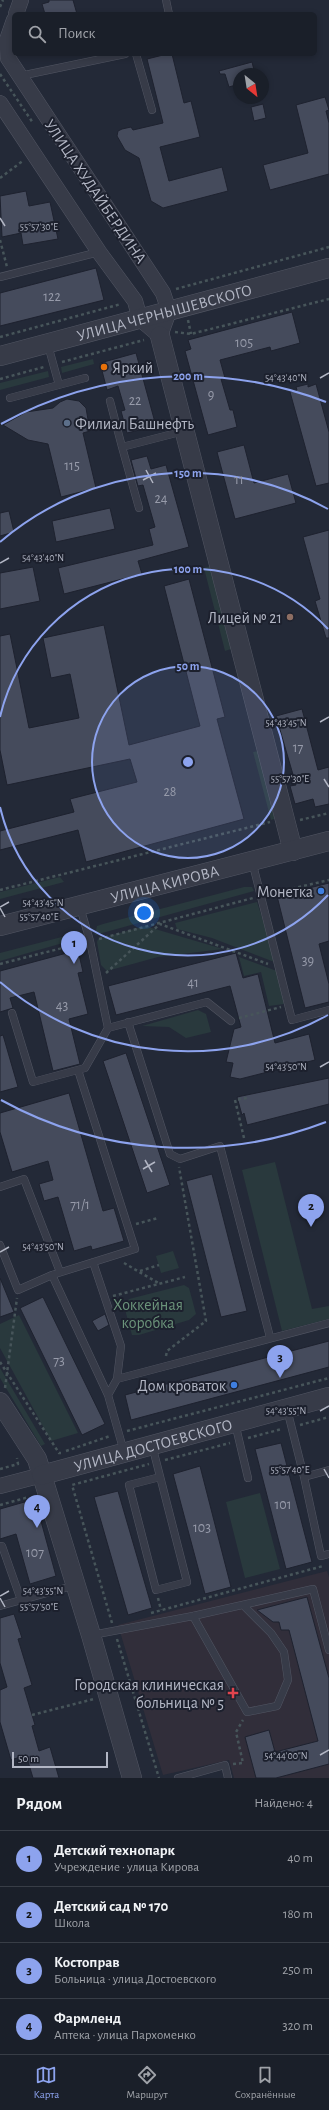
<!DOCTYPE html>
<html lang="ru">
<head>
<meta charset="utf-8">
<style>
	body { margin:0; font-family:"Alegreya Sans",sans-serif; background:#232731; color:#f1f3f6 }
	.compass { position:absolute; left:233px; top:68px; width:36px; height:36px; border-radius:50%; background:#1a1f29; box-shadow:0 2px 6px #0003; rotate:150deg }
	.scale { position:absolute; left:12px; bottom:10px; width:96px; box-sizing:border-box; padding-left:4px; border:2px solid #b2b6c4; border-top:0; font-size:11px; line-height:14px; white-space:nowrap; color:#b2b6c4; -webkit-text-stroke:3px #1c202d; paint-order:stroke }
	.you { position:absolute; left:144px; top:913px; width:14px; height:14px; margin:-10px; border:3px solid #fff; border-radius:50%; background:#1a73e8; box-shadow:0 0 0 6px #1a73e833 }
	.badge { display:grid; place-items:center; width:26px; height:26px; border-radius:50%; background:#8da3ee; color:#111; font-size:13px; font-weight:700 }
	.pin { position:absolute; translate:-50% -33px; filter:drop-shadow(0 1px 2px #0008) }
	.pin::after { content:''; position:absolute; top:21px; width:14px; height:12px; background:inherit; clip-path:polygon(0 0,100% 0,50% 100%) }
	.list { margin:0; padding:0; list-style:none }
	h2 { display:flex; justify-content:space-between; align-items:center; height:52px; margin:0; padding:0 16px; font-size:17px }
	h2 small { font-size:13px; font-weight:400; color:#9fa2a8 }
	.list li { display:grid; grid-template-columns:26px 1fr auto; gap:12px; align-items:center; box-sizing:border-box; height:56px; padding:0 16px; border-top:1px solid #383d46 }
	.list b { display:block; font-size:15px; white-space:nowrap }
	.list p { margin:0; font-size:13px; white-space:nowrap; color:#9fa2a8 }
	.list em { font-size:13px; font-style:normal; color:#9fa2a8 }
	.icon { flex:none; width:22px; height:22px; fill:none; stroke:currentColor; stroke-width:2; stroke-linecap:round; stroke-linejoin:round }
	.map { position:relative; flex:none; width:329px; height:1778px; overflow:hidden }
	.search { position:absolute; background:#1a1f29; box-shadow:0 2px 6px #0003; left:12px; right:12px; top:12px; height:44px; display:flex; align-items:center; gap:10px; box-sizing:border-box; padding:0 14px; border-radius:6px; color:#9fa2a8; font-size:15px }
	.sheet { height:276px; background:#1a1f29 }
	nav { display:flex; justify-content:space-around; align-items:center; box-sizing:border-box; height:56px; border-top:1px solid #383d46; background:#1a1f29; font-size:11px; color:#9fa2a8 }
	nav a { display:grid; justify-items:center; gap:2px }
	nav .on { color:#8da3ee }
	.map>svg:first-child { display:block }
	.medical { fill:#312e3a }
	.green { fill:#29393d }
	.building { fill:#454b5c; stroke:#1e222f }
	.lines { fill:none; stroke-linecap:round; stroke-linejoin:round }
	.service-casing { stroke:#525663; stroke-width:8 }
	.minor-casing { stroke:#525663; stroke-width:16 }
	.tertiary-casing { stroke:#525663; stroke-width:20 }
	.path { stroke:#47555a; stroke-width:2.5; stroke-dasharray:3 3; stroke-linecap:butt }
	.service { stroke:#373b48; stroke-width:7 }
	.minor { stroke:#373b48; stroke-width:15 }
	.tertiary { stroke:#373b48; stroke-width:19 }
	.ticks { fill:none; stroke:#b2b6c4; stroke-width:1.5 }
	.ring { fill:none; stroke:#8da3ee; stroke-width:2 }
	.food-dot { fill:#e8710a; stroke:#1c202d; stroke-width:1.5 }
	.service-dot { fill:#5c6f8a; stroke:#1c202d; stroke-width:1.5 }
	.education-dot { fill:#8d6e63; stroke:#1c202d; stroke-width:1.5 }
	.shop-dot { fill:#3f7fe0; stroke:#1c202d; stroke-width:1.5 }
	.health-dot { fill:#e0444e; stroke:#1c202d; stroke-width:1.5 }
	.labels { text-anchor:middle; stroke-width:4; stroke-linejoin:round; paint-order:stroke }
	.number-label { font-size:14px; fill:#979baa }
	.street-label { font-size:16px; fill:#b2b6c4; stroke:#1c202d }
	.poi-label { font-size:16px; fill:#b2b6c4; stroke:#1c202d; text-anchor:end }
	.park-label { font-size:16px; fill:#6b937a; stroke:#1c202d }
	.ticks-label { font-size:10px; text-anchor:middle; fill:#b2b6c4; stroke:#1c202d; stroke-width:4; stroke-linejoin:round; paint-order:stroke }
	.centre { fill:#8da3ee; stroke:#1c202d; stroke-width:2 }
	.ring-label { font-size:12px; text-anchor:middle; font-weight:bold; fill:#8da3ee; stroke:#1c202d; stroke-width:4; stroke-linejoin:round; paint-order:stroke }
</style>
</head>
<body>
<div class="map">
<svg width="329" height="1778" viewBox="0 0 329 1778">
	<rect width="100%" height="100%" fill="#232937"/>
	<path class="medical" d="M327 1571 329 1577V1778H234L229 1760 163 1775 118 1625Z"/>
	<path class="green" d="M93 359 94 364 62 373 61 367Z
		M48 371 49 377 0 390V383Z
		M210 566 231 649 225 651 204 568Z
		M258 751 277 818 271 820 253 752Z
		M60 877 64 882 0 899V892Z
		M244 887H252L254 891 95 935 97 926 103 924Z
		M257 902 277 963 212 938 177 929 175 923Z
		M145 926 223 949 158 957 107 971 101 965 97 942 98 939Z
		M81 932 84 937 0 961V953Z
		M239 957 277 971 284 1004 269 1006 261 972 244 976Z
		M198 1010 206 1014 211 1032 186 1038 169 1027 142 1026Z
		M275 1162 312 1309 329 1306V1319L282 1331 242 1170Z
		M173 1251 179 1268 161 1273 156 1256Z
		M184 1285 189 1288 196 1314 189 1320 139 1335H132L124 1306 129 1299Z
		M19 1315 78 1433 51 1441 0 1348V1324Z
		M0 1368 45 1444 41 1446 0 1378Z
		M260 1493 280 1569 245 1578 226 1502Z"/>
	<path class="building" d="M49 0H73L77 14H45L42 4 49 2Z
		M167 54H172L184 103 191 101 200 137 160 147 169 181 222 167 228 191 163 208 151 201 139 158 125 150 117 136 118 131 122 129 131 127 133 130 163 123 147 59Z
		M252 62 255 74H239V84L229 87 225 74H220L219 71Z
		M325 97 329 110 326 111 329 123V174L270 190 263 165 308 153 296 105Z
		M263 104 266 118 254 121 251 107Z
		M26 191 29 206 50 202 58 239 23 245 21 233 2 237 0 196Z
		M96 268 104 300 0 326V293Z
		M292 312 300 343 271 351 270 347 220 360 225 378 221 379 230 410H233L237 427 208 435 185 351 191 349 188 340Z
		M136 353 156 426 127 433 121 411 125 410 118 386 107 390 100 363Z
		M308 384V387L316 384 329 432V483L316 486 290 392 297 390 296 387Z
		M67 399 79 401 86 408 90 431 83 433 96 488 61 497 48 444 28 440 3 425 26 412 53 408 60 402Z
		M244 445 254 483 288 474 296 503 235 519 217 452Z
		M147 456 151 469 166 465 189 547 138 561 142 574 64 594 58 568 153 545 149 529 155 527 143 485 138 486 131 460Z
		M110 508 115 529 56 542 52 521Z
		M9 511 14 532 0 536V513Z
		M329 530V638H326L315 601 320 599 303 537Z
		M33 567 40 601 0 609V573Z
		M189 579 225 717 217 719 244 819 86 862 78 830 0 850V831L74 812 70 799 137 782 130 759 7 785 0 750V636L10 634 29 728 79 718 70 674 51 678 43 638 104 625 129 745 200 726 164 586Z
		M302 709 318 770 329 767V804L315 807 313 799 295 804 290 786 296 785 276 716Z
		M329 883V941L319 944 329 984V1002L305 1008 277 896Z
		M78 950 83 972 78 973 88 1014 69 1019 80 1064 53 1071 34 992 10 998 13 1008 0 1012V971Z
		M236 953 243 978 258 974 275 1043 309 1034 315 1060 240 1079 230 1077 233 1063 226 1062 234 1029 241 1027 230 986 116 1015 108 986Z
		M3 1035 18 1087 0 1092V1036Z
		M126 1053 170 1185 147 1193 103 1061Z
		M329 1078V1104L247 1125 244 1113 242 1115 237 1097Z
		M69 1093 103 1211 114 1208 124 1241 92 1250 91 1246 74 1251 58 1197 44 1201 39 1184 53 1180 48 1161 12 1172 0 1132V1113Z
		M212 1174 247 1311 221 1317 186 1181Z
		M0 1278 14 1312 0 1317Z
		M43 1297 105 1424 82 1435 20 1308Z
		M105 1314 109 1325 98 1331 92 1321Z
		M329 1341V1367L131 1420 125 1395Z
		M281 1443 312 1562 286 1569 255 1449Z
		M200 1466 231 1587 205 1594 173 1474Z
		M118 1491 152 1608 128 1615 94 1497Z
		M35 1499 56 1576 30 1584 16 1534 0 1539V1509Z
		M307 1597 329 1678V1764L276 1778H256L245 1737 269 1730 275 1752 318 1741 289 1630H281L279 1622H273L257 1610Z
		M14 1614 22 1638 18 1639 32 1685 24 1688 35 1725 32 1726 39 1751 50 1747 59 1778H33L26 1755 11 1760 0 1722V1690L7 1687 0 1663V1618Z"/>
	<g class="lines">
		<defs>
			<path id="service" d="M166 0 169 14
				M136 54 152 110
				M20 76 125 54
				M0 277 99 252
				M48 345 59 385
				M10 398 85 378
				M110 401 122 447 184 431
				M122 447 139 508
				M252 861 292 1020 329 1010
				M80 907 90 941 108 1028 207 1002 231 1021
				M12 1013 33 1082 85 1068 108 1028
				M128 1022 170 1154 180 1159 220 1146 270 1337
				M0 1187 24 1179 60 1272
				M0 1245 18 1290 52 1275 108 1395 124 1452
				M93 1262 121 1346 117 1379
				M52 1275 135 1249 78 1070
				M108 1395 117 1379 329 1323
				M287 1409 304 1477 329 1470
				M235 1423 248 1478
				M152 1445 187 1582 156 1590 129 1485 160 1477
				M304 1477 321 1556 329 1554
				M0 1546H2L21 1600
				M0 1606 76 1585
				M193 1616 247 1712 277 1706 288 1680 284 1652 271 1633 243 1605
				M92 1635 193 1616 313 1589 329 1650
				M178 1778 225 1765 228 1778"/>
			<path id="minor" d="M16 14 21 0
				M0 103 99 252 135 301 140 319 160 336 169 311 163 293 8 58 7 40 14 20
				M0 1486 42 1475"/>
			<g id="tertiary">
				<path d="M160 336 293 851"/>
				<path id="s1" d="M0 356 329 268"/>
				<path id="s2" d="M0 926 329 841"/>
				<path d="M0 1402 37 1459 91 1635 132 1778"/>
				<path id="s3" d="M42 1475 329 1397"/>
			</g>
		</defs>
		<use href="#service" class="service-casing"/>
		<use href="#minor" class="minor-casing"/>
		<use href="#tertiary" class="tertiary-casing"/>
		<path class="path" d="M0 7 3 0
			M0 74 33 123
			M0 178 24 160
			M0 240 7 267
			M176 289 329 247
			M188 320 191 334
			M175 332 191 334 329 299
			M0 337 121 304
			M62 362 144 340
			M0 379 44 367
			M300 820 329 813
			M0 890 270 822
			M269 894 329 880
			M99 939 253 898
			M0 964 82 943
			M106 973 160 924 268 964
			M239 1018 281 1007
			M244 1138 235 1100 247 1098
			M136 1224 158 1218
			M124 1263 160 1284
			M140 1271 159 1265
			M113 1296 185 1277
			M166 1356 167 1351 206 1321 179 1167
			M0 1362 59 1453H61
			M5 1388 17 1298
			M300 1425 329 1417
			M127 1431 329 1378
			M248 1438 282 1429
			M66 1451 110 1436
			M165 1460 230 1443
			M0 1469 18 1464 17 1458
			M0 1505 29 1497
			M158 1598 161 1610
			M151 1613 323 1566
			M112 1623 72 1485 149 1464
			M117 1639 159 1778
			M32 1715 94 1699
			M233 1764 243 1763 236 1732 243 1720"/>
		<use href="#service" class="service"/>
		<use href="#minor" class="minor"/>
		<use href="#tertiary" class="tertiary"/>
	</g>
	<path class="ticks" d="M0 218 5 226M320 378 329 373M146 470 153 483M143 480 156 473M0 563 9 558M320 722 329 717M324 779 329 787M0 907 9 902M0 908 5 917M320 1067 329 1062M145 1160 152 1172M143 1169 155 1162M0 1252 9 1247M320 1411 329 1406M324 1469 329 1478M0 1596 9 1591M0 1598 5 1607M320 1755 329 1750"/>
	<circle cx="188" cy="762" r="96" fill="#8da3ee" fill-opacity=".12"/>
	<g class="ring">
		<circle cx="188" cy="762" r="96"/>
		<path d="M328 895A193 193 0 0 1 0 807M0 717A193 193 0 0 1 328 629"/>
		<path d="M328 1015A289 289 0 0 1 0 982M0 542A289 289 0 0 1 328 509"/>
		<path d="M326 1122A386 386 0 0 1 1 1100M1 424A386 386 0 0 1 326 402"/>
	</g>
	<circle class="food-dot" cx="104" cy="367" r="4"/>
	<circle class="service-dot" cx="67" cy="423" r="4"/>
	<circle class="education-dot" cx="290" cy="617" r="4"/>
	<g class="shop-dot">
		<circle cx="321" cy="891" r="4"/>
		<circle cx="234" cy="1385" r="4"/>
	</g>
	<path class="health-dot" d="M231 1687h4v4h4v4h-4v4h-4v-4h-4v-4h4z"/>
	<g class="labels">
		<g class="number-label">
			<text x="52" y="301">122</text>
			<text x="244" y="347">105</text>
			<text x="211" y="399">9</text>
			<text x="135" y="405">22</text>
			<text x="72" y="470">115</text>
			<text x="239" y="484">11</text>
			<text x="161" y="503">24</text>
			<text x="298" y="752">17</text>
			<text x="170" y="796">28</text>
			<text x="308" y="965">39</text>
			<text x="193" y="987">41</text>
			<text x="62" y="1010">43</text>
			<text x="80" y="1209">71/1</text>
			<text x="59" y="1365">73</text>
			<text x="283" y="1509">101</text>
			<text x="202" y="1532">103</text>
			<text x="35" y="1557">107</text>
		</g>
		<g class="street-label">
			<text transform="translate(96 191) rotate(56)" y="6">УЛИЦА ХУДАЙБЕРДИНА</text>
			<text dy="6" stroke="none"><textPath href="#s1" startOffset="170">УЛИЦА ЧЕРНЫШЕВСКОГО</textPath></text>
			<text dy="6" stroke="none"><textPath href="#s2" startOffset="170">УЛИЦА КИРОВА</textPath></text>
			<text dy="6" stroke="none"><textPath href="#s3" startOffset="115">УЛИЦА ДОСТОЕВСКОГО</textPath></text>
		</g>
		<g class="poi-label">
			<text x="112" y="373" text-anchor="start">Яркий</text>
			<text x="75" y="429" text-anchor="start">Филиал Башнефть</text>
			<text x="282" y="623">Лицей № 21</text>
			<text x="313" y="897">Монетка</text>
			<text x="226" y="1391">Дом кроваток</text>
			<text x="224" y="1690">Городская клиническая<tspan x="224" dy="18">больница № 5</tspan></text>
		</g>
		<g class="park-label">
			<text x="148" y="1310">Хоккейная<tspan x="148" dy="18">коробка</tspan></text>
		</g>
	</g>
	<g class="ticks-label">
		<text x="39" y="230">55°57'30"E</text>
		<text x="286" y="381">54°43'40"N</text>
		<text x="43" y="561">54°43'40"N</text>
		<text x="286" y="726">54°43'45"N</text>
		<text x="290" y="782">55°57'30"E</text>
		<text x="43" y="906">54°43'45"N</text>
		<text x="39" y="920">55°57'40"E</text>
		<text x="286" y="1070">54°43'50"N</text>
		<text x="43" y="1250">54°43'50"N</text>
		<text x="286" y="1414">54°43'55"N</text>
		<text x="290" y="1473">55°57'40"E</text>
		<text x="43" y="1594">54°43'55"N</text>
		<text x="39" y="1610">55°57'50"E</text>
		<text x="286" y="1759">54°44'00"N</text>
	</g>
	<circle cx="188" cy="762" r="6" class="centre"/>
	<g class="ring-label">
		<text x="188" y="380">200 m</text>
		<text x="188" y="477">150 m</text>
		<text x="188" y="573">100 m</text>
		<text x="188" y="670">50 m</text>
	</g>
</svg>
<svg class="compass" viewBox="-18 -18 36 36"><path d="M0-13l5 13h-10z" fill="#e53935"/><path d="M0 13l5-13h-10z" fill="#9fa2a8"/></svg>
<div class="scale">50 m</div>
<div class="you"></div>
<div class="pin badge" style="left:74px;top:964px">1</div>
<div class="pin badge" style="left:311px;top:1227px">2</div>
<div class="pin badge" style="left:280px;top:1378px">3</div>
<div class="pin badge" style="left:37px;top:1528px">4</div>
<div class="search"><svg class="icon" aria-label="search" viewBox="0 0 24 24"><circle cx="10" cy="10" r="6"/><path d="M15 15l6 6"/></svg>Поиск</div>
</div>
<section class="sheet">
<h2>Рядом<small>Найдено: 4</small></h2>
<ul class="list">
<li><span class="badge">1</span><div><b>Детский технопарк</b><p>Учреждение · улица Кирова</p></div><em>40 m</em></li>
<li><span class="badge">2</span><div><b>Детский сад № 170</b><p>Школа</p></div><em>180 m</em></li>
<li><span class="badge">3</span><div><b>Костоправ</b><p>Больница · улица Достоевского</p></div><em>250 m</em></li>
<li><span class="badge">4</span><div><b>Фармленд</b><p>Аптека · улица Пархоменко</p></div><em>320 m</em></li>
</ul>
</section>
<nav>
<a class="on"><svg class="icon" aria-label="map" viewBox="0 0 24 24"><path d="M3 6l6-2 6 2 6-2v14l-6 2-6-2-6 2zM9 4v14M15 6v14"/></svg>Карта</a>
<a><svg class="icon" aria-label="directions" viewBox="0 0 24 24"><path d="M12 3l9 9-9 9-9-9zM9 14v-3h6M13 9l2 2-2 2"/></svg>Маршрут</a>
<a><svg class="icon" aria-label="saved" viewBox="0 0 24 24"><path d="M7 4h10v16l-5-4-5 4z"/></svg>Сохранённые</a>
</nav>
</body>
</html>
